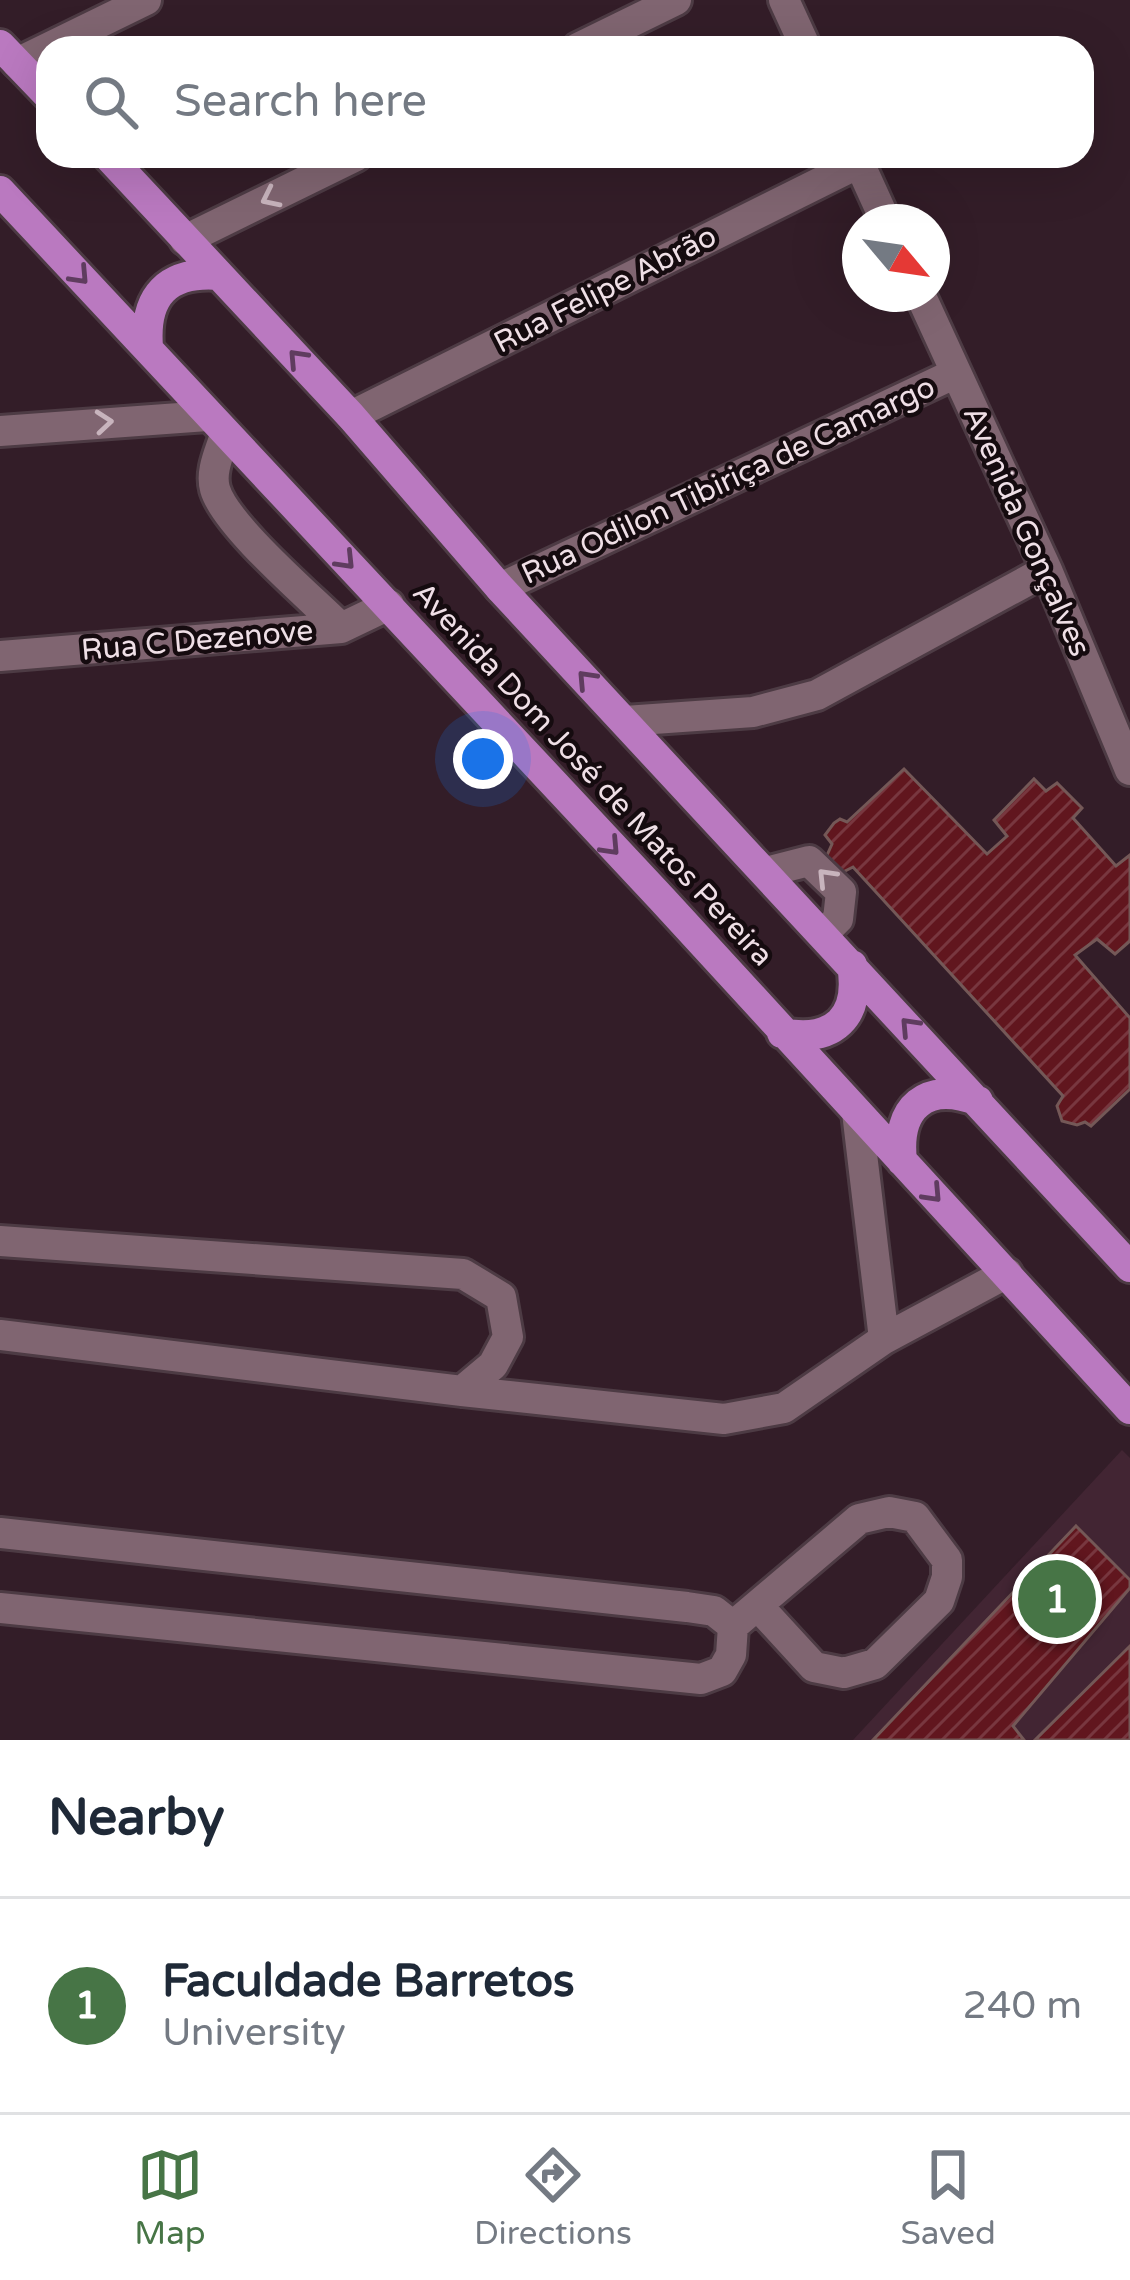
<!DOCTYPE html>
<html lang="en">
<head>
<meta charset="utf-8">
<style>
	body { margin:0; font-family:"Varela Round",sans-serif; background:#f2f2f3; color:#1f2937 }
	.compass { position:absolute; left:842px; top:204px; width:108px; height:108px; border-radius:50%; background:#fff; box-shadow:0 12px 48px #0002; rotate:119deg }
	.you { position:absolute; left:483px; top:759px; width:42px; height:42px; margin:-30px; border:9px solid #fff; border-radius:50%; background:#1a73e8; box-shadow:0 0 0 18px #1a73e833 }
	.badge { display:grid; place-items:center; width:78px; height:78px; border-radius:50%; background:#477546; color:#fff; font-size:39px; font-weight:700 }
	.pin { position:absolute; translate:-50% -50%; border:6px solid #fff; box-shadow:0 3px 12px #0006 }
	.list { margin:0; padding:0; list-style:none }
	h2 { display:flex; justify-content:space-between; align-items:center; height:156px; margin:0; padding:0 48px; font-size:51px }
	h2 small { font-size:39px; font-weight:400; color:#747a83 }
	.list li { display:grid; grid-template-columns:78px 1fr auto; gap:36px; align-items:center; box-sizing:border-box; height:216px; padding:0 48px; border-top:3px solid #e0e1e3 }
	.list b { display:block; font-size:45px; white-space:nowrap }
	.list p { margin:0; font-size:39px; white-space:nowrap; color:#747a83 }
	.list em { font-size:39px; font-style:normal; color:#747a83 }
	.icon { flex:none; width:66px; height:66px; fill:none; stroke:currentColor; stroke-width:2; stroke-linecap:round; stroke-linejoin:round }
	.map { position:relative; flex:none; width:1130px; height:1740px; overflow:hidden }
	.search { position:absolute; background:#fff; box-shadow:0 12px 48px #0002; left:36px; right:36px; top:36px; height:132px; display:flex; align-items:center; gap:30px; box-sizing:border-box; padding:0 42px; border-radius:36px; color:#747a83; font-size:45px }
	.sheet { height:372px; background:#fff }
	nav { display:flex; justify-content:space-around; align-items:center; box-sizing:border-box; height:168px; border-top:3px solid #e0e1e3; background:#fff; font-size:33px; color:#747a83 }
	nav a { display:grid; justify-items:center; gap:6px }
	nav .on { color:#477546 }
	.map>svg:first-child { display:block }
	.built { fill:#422533 }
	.building { fill:url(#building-hatch); stroke:#745857; stroke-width:3 }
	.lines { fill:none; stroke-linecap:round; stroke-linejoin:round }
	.minor-casing { stroke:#4d3b44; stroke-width:36 }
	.major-casing { stroke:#4d3b44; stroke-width:36 }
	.minor { stroke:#806571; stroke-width:30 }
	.major { stroke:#ba79c0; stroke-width:30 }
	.oneway { stroke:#c8b4bd }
	.oneway2 { stroke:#5f3c5f }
	.labels { text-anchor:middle; stroke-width:9; stroke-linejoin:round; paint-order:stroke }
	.street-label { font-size:30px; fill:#efdfe6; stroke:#150b0f }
</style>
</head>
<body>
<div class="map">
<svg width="1130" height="1740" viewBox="0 0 1130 1740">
	<defs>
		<pattern id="building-hatch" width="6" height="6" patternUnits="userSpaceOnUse" patternTransform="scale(3)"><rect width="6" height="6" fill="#61161e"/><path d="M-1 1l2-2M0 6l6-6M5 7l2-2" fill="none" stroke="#78373f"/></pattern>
	</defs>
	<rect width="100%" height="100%" fill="#331d28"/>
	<path class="built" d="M1122 1450 1130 1458V1740H853Z"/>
	<path class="building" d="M904 769 987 854 1007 836 994 820 1034 779 1046 791 1057 783 1082 808 1073 818 1116 866 1130 855V941L1115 954 1097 939 1075 955 1130 1018V1089L1091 1126 1085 1122 1077 1125 1062 1121 1057 1106 1063 1096 853 867 839 874 824 862 832 844 825 835 834 823 840 819 847 822Z
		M1076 1526 1130 1580V1588L1013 1726 1024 1740H873Z
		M1130 1646V1740H1035Z"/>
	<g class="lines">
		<defs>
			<path id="minor" d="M784 0 806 48
				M578 48 676 0
				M17 63 146 0
				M856 156 886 222
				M185 240 356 156
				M920 294 1047 570 1130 770
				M351 416 859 163
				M0 431 207 416
				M225 435C220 452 210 471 215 489 225 525 311 598 341 628
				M500 588 956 373
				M0 656 341 628 389 605
				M625 721 753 712 817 695 1047 570
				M766 872 809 861 841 892 838 919 823 934
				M857 1112 884 1339
				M0 1241 463 1274 501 1297 508 1337 493 1365 462 1391
				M0 1335 462 1391 724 1419 784 1408 884 1339 1007 1273
				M0 1533 687 1607 714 1611 733 1626 731 1655 722 1671 701 1679 0 1608
				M733 1626 859 1519 889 1512 915 1517 947 1560V1577L939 1601 875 1664 844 1673 814 1667 758 1606"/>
			<path id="major" d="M0 45 48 95
				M108 156 351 416 500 588 1130 1267
				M0 191 661 898 1130 1409
				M148 347C144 296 167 271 219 275
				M782 1033C834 1043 861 1017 852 965
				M902 1161C896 1107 926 1081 978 1101"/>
		</defs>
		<use href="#minor" class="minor-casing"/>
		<use href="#major" class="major-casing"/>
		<use href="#minor" class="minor"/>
		<use href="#major" class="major"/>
	</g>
	<defs><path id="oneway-chevron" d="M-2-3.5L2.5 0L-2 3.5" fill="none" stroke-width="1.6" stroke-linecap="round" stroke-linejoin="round" transform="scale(3)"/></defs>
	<g class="oneway">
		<use href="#oneway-chevron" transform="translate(270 198) rotate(154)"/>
		<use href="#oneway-chevron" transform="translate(104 422) rotate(-5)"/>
		<use href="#oneway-chevron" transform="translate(826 877) rotate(-134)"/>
	</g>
	<g class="oneway2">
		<use href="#oneway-chevron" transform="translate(80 276) rotate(47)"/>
		<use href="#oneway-chevron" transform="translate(297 358) rotate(-133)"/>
		<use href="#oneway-chevron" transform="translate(346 561) rotate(46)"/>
		<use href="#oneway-chevron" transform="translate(586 679) rotate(-133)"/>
		<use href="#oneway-chevron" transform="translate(611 847) rotate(47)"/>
		<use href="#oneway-chevron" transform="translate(909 1026) rotate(-133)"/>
		<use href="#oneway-chevron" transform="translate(933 1194) rotate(47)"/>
	</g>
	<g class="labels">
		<g class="street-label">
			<text transform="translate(605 289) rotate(-27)" y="10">Rua Felipe Abrão</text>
			<text transform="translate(728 480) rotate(-25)" y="10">Rua Odilon Tibiriça de Camargo</text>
			<text transform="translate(1027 531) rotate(66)" y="10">Avenida Gonçalves</text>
			<text transform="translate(197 640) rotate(-5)" y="10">Rua C Dezenove</text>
			<text transform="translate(593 774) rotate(47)" y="10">Avenida Dom José de Matos Pereira</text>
		</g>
	</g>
</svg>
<svg class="compass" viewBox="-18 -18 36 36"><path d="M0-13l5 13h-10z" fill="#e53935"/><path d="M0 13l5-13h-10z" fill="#747a83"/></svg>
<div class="you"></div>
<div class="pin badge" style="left:1057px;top:1599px">1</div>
<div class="search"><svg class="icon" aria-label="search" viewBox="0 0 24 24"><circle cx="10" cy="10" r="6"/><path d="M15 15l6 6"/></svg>Search here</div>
</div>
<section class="sheet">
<h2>Nearby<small></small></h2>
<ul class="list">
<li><span class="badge">1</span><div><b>Faculdade Barretos</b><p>University</p></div><em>240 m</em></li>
</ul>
</section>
<nav>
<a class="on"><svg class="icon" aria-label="map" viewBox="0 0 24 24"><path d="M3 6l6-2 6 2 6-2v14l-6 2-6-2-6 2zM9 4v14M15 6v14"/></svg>Map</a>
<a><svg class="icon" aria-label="directions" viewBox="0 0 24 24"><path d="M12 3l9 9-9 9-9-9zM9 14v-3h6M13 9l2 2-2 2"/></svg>Directions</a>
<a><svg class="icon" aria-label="saved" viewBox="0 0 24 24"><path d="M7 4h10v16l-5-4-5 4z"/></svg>Saved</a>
</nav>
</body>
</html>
